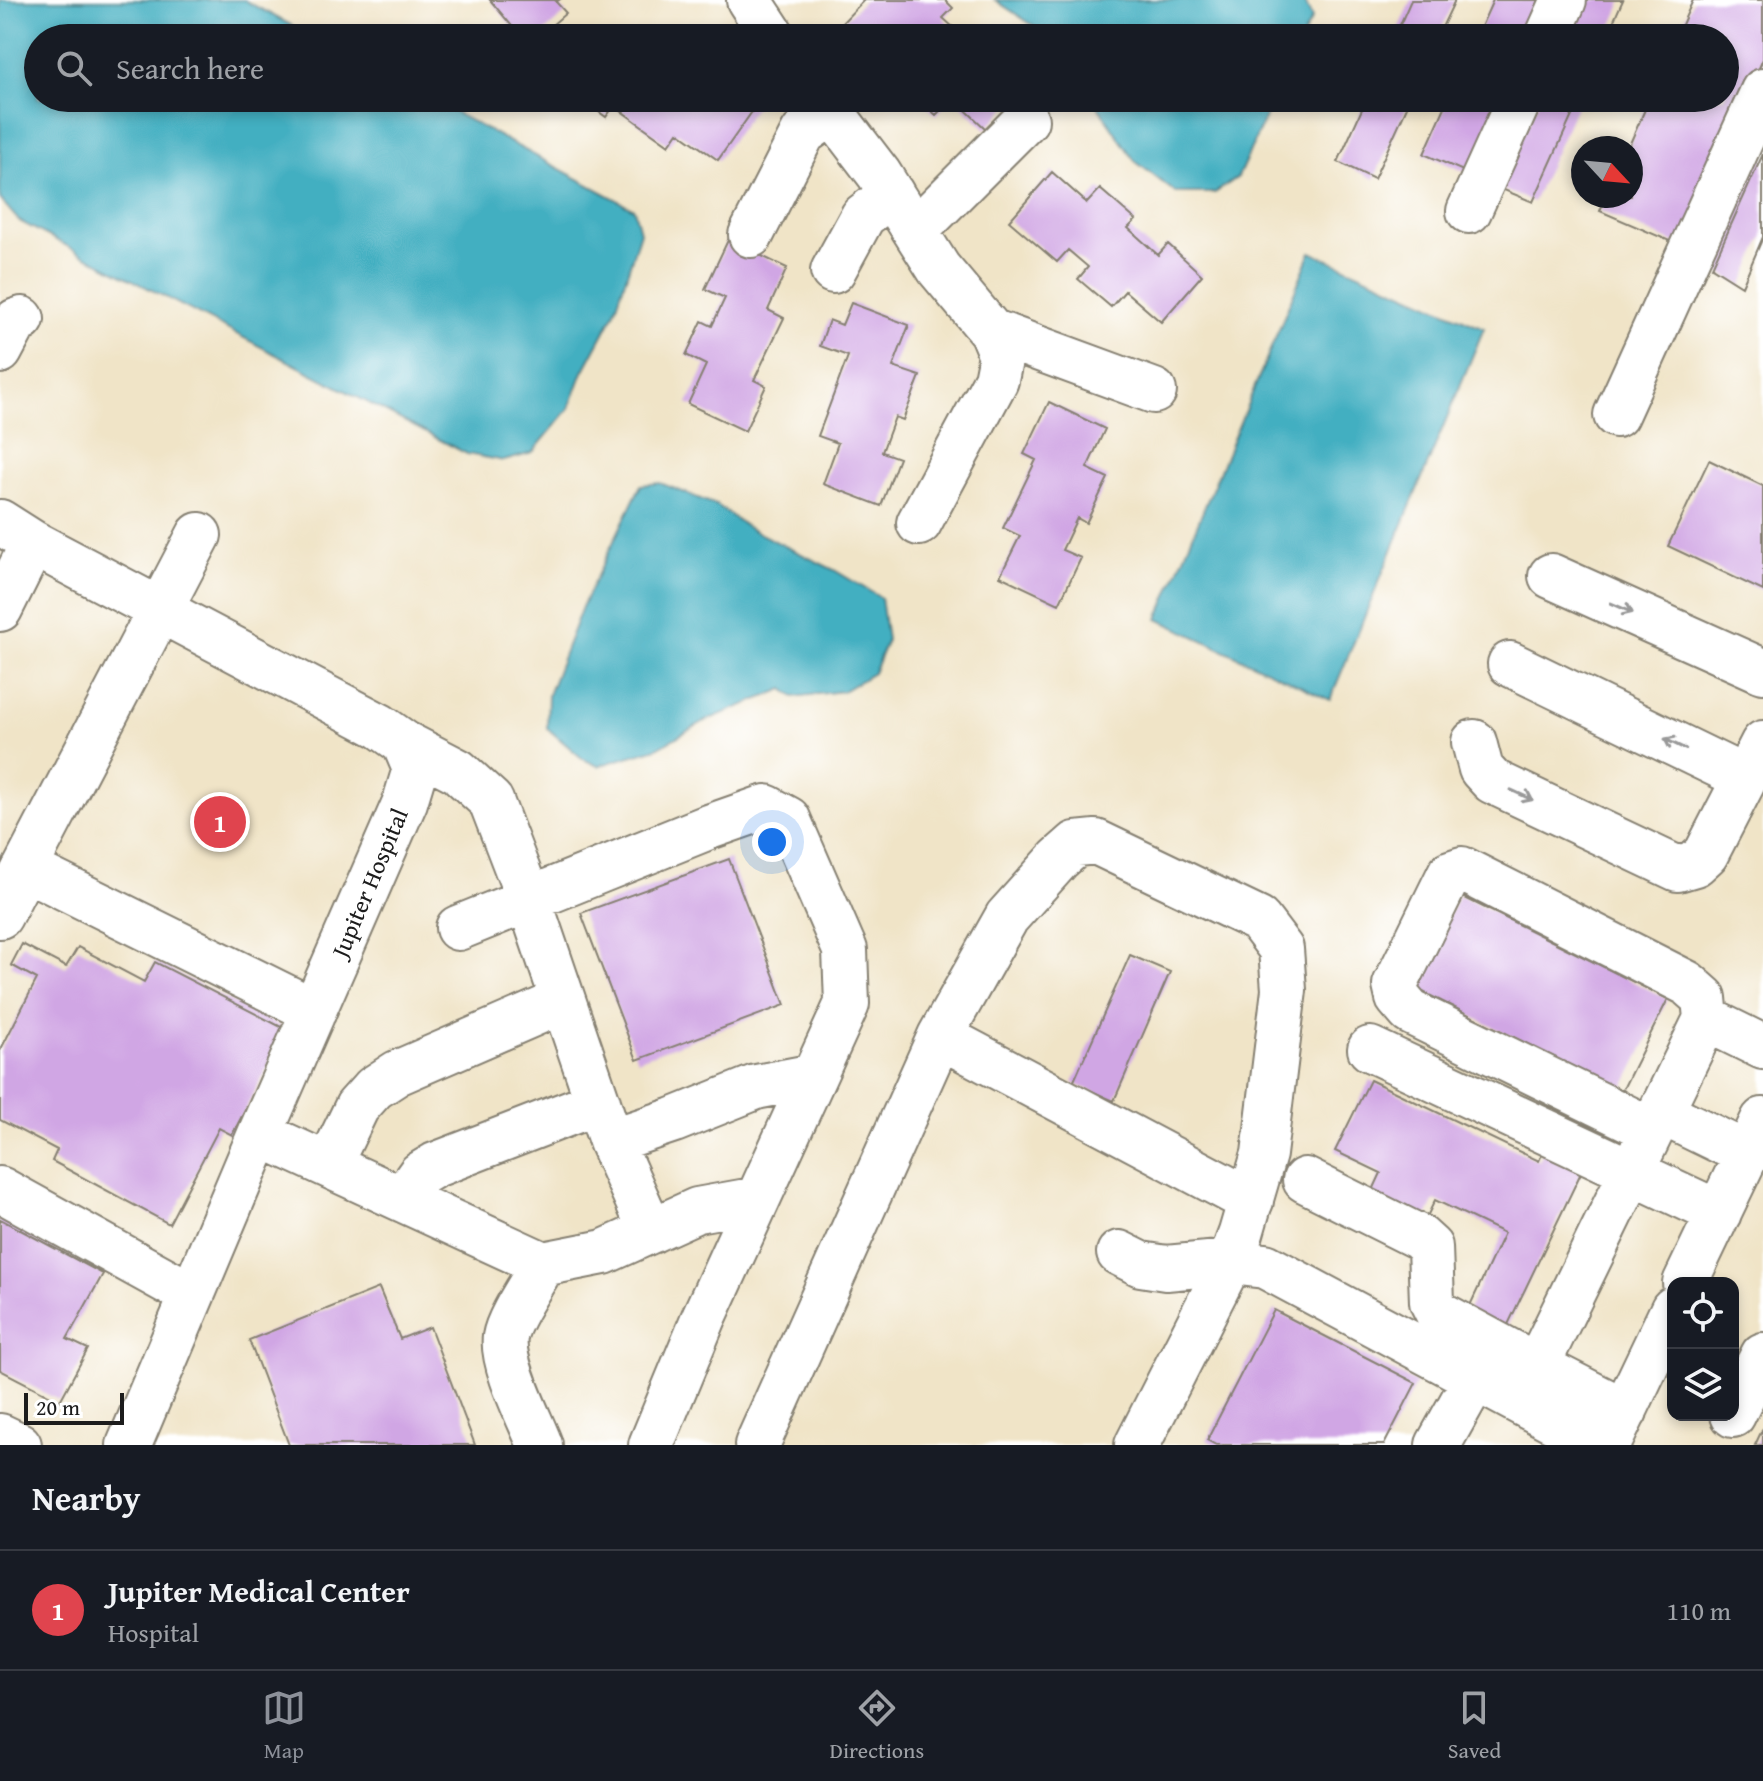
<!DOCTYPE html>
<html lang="en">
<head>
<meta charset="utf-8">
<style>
	body { margin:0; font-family:"Gentium Book Plus",serif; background:#20242c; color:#f1f3f6 }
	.controls { position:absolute; right:24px; bottom:24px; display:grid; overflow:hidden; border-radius:16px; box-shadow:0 4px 12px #0003 }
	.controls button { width:72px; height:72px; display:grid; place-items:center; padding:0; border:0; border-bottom:2px solid #363941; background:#171b24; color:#f1f3f6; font:40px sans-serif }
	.compass { position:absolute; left:1571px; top:136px; width:72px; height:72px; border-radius:50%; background:#171b24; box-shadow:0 4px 12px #0003; rotate:116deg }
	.scale { position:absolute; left:24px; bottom:20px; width:100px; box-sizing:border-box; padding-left:8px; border:4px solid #1c1c1c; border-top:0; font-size:22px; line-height:28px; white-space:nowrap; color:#1c1c1c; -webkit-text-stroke:6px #fff; paint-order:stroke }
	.you { position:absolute; left:772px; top:842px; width:28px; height:28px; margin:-20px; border:6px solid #fff; border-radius:50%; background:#1a73e8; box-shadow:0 0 0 12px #1a73e833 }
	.badge { display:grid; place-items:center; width:52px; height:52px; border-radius:50%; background:#8c9099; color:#fff; font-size:26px; font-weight:700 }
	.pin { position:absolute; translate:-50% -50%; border:4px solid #fff; box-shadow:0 2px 8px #0006 }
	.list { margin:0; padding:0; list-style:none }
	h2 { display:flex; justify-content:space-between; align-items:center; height:104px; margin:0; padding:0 32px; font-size:34px }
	h2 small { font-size:26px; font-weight:400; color:#9ea1a6 }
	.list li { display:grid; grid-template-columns:52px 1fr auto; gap:24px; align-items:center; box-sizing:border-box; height:120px; padding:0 32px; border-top:2px solid #363941 }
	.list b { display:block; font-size:30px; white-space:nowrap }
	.list p { margin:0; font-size:26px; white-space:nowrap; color:#9ea1a6 }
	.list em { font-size:26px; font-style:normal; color:#9ea1a6 }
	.icon { flex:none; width:44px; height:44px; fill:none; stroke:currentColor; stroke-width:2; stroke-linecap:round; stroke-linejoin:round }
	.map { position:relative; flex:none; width:1763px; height:1445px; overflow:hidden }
	.search { position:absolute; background:#171b24; box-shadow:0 4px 12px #0003; left:24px; right:24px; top:24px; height:88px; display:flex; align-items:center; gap:20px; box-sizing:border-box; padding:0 28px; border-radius:44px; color:#9ea1a6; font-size:30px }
	.sheet { height:224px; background:#171b24 }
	nav { display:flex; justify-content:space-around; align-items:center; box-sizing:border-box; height:112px; border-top:2px solid #363941; background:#171b24; font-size:22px; color:#9ea1a6 }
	nav a { display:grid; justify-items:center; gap:4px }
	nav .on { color:#8c9099 }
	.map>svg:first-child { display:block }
	.water { fill:#43afc1; stroke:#30666e; stroke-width:2 }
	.building { fill:#d0a6e4 }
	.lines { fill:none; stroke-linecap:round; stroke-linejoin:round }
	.minor-casing { stroke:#868072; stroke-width:48 }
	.minor { stroke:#fff; stroke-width:44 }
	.oneway { stroke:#999 }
	.labels { text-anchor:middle; stroke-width:6; stroke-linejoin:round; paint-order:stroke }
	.street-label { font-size:24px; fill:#1c1c1c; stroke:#fff }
</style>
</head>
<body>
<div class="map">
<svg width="1763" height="1445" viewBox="0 0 1763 1445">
	<rect width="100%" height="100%" fill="#fff"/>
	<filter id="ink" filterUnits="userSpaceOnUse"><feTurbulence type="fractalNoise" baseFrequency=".0125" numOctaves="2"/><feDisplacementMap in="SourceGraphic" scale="16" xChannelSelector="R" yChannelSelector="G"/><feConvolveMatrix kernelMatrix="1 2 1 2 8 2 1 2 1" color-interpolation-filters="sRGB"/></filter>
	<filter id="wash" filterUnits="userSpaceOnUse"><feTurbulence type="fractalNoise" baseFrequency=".006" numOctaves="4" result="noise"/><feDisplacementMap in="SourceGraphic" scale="32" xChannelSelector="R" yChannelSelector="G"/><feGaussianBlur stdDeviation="1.8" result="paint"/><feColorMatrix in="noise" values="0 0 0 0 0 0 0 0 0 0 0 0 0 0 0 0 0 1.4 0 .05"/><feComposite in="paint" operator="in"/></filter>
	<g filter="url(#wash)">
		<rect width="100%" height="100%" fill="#f0e4c7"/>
		<path class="water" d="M0 0H244L315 38H38V98H428L634 209 640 232 628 271 614 314 583 372 569 409 532 453 504 461 467 454 19 221 0 199Z
			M995 0H1304L1312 18 1302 38H1052Z
			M1092 98H1274L1238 177 1215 193H1176L1135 161Z
			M1311 252 1484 328 1330 700 1158 619Z
			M660 483 718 506 748 528 834 570 881 598 887 640 873 673 843 691 794 697 784 689 707 720 657 748 598 766 583 759 547 728 548 695 582 607 641 485Z"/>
		<g id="blocks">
			<path class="building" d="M490 0H559L556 2 566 13 537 38H522Z
				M864 0H945L953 8 943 18 965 38H855L841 24Z
				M1411 0H1455L1437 38H1394Z
				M1493 0H1548L1531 38H1476Z
				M1585 0H1623L1606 38H1568Z
				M1693 0H1763V59L1681 246 1600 211 1606 196H1631V148H1628L1650 98H1725V38H1676Z
				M580 98H745L756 106 718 160 678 132 669 145 614 106 606 117Z
				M918 98H952L936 115Z
				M953 98H1015L986 129Z
				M1367 98H1411L1374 179 1338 162Z
				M1449 98H1504L1470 174 1424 154Z
				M1540 98H1580L1533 202 1499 188Z
				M1763 154V237L1742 286 1712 267Z
				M1052 172 1087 203 1100 189 1136 220 1128 228 1158 255 1168 244 1202 275 1161 322 1125 291 1111 307 1078 279 1088 267 1068 250 1057 262 1009 221Z
				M728 240 787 268 768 310 784 318 754 380 766 386 745 431 688 404 706 365 686 355 702 321 712 326 725 298 705 289Z
				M851 303 909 325 893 367 920 376 903 420 895 417 882 452 899 458 881 506 823 484 838 443 818 436 848 356 820 346 829 320 842 325Z
				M1049 402 1105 429 1087 468 1108 478 1086 523 1077 518 1062 550 1081 558 1059 604 1000 576 1020 536 1003 528 1036 460 1024 454Z
				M1709 460 1763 486V591L1668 546Z
				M729 859 785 1005 637 1060 581 913Z
				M1459 895 1668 999 1622 1091 1413 987Z
				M22 944 66 967 78 947 144 982 155 962 287 1030 232 1135 219 1128 169 1224 52 1161 57 1150 0 1120V1051L37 979 11 965Z
				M1130 955 1170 972 1114 1101 1073 1083Z
				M1370 1080 1539 1161 1551 1135 1590 1154 1504 1333 1466 1314 1504 1233 1435 1200 1422 1227 1368 1201 1381 1173 1335 1151Z
				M0 1219 103 1274 67 1339 88 1349 60 1401 0 1370Z
				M379 1288 400 1339 430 1327 475 1445H289L249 1340Z
				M1274 1310 1416 1383 1384 1445H1216L1207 1440Z
				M1763 1428V1445H1755Z"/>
		</g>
	</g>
	<g filter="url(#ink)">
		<use href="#blocks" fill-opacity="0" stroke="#868072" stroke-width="2"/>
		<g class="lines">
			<defs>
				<path id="minor" d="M749 0 774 38
					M1547 38 1564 0
					M821 98 879 174 939 269 991 331 1001 355 996 380 919 523
					M1469 211 1520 98
					M915 231 1026 120
					M751 235 803 133 833 112
					M833 271 863 216 892 194
					M991 331 1154 391
					M0 351 16 321 22 319
					M1616 415 1763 91
					M0 522 33 543 380 726 404 743 415 769 405 802 260 1134 129 1445
					M1551 576 1763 671
					M0 609 33 543
					M1510 664 1745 778
					M1474 742 1481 769 1492 781 1678 869 1695 864 1706 854 1763 743
					M404 743 458 771 491 801 529 900 611 1141 651 1231
					M25 868 314 1011
					M0 916 199 535
					M458 928 706 828 766 807 788 819 845 950 847 1004 704 1317 651 1445
					M940 1036 1251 1201
					M1370 1049 1719 1213
					M1661 1112 1747 1154
					M1652 1130 1410 1012 1398 998 1395 985 1450 873 1462 869 1687 983 1704 998 1706 1019
					M260 1134 543 1264 604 1252 697 1210 758 1199
					M611 1141 674 1120 756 1087 814 1076
					M329 1165 357 1107 374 1088 397 1073 563 1001
					M1305 1180 1419 1237 1430 1247 1432 1302 1437 1312 1537 1366
					M0 1189 192 1295
					M402 1199 420 1174 435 1165 598 1102
					M1119 1253 1141 1264 1166 1268 1230 1262 1265 1266 1600 1445
					M1685 1283 1763 1120
					M1625 1411 1537 1366 1706 1019 1763 1047
					M1733 1415 1763 1355
					M0 1436 19 1445
					M1612 1437 1673 1309
					M540 1445C530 1419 501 1364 505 1337 508 1318 533 1283 543 1264
					M757 1445 940 1036 1007 917 1059 859 1076 844 1096 842 1259 920 1281 949 1284 990 1264 1154 1241 1233 1230 1262 1137 1445
					M1438 1445 1475 1379"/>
			</defs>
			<use href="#minor" class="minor-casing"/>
			<use href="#minor" class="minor"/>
		</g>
		<defs><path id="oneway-shaft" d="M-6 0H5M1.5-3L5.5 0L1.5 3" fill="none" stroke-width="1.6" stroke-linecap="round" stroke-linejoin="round" transform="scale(2)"/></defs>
		<g class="oneway">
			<use href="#oneway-shaft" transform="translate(1622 608) rotate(24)"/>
			<use href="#oneway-shaft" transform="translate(1675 744) rotate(-154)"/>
			<use href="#oneway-shaft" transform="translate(1522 795) rotate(25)"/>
		</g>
	</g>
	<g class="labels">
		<g class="street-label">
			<text transform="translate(370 883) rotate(-67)" y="8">Jupiter Hospital</text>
		</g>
	</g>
</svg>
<div class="controls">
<button><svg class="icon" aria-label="locate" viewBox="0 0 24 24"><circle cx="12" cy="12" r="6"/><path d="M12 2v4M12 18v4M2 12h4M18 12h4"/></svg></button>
<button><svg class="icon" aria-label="layers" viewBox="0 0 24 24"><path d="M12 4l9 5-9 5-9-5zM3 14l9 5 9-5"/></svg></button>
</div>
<svg class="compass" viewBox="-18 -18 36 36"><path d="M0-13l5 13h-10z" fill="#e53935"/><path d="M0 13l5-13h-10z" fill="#9ea1a6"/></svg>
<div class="scale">20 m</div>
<div class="you"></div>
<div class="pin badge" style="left:220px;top:822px;background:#e0444e">1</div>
<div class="search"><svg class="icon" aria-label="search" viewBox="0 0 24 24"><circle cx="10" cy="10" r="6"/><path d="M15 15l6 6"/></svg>Search here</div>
</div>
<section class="sheet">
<h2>Nearby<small></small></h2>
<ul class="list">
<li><span class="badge" style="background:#e0444e">1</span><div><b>Jupiter Medical Center</b><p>Hospital</p></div><em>110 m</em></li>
</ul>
</section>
<nav>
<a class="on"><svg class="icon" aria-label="map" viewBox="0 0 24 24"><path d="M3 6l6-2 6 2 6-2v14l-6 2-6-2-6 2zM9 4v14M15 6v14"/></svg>Map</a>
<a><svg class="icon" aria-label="directions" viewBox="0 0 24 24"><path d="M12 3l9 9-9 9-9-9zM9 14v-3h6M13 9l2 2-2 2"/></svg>Directions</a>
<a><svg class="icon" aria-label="saved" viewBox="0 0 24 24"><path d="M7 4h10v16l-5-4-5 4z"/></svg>Saved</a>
</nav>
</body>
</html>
